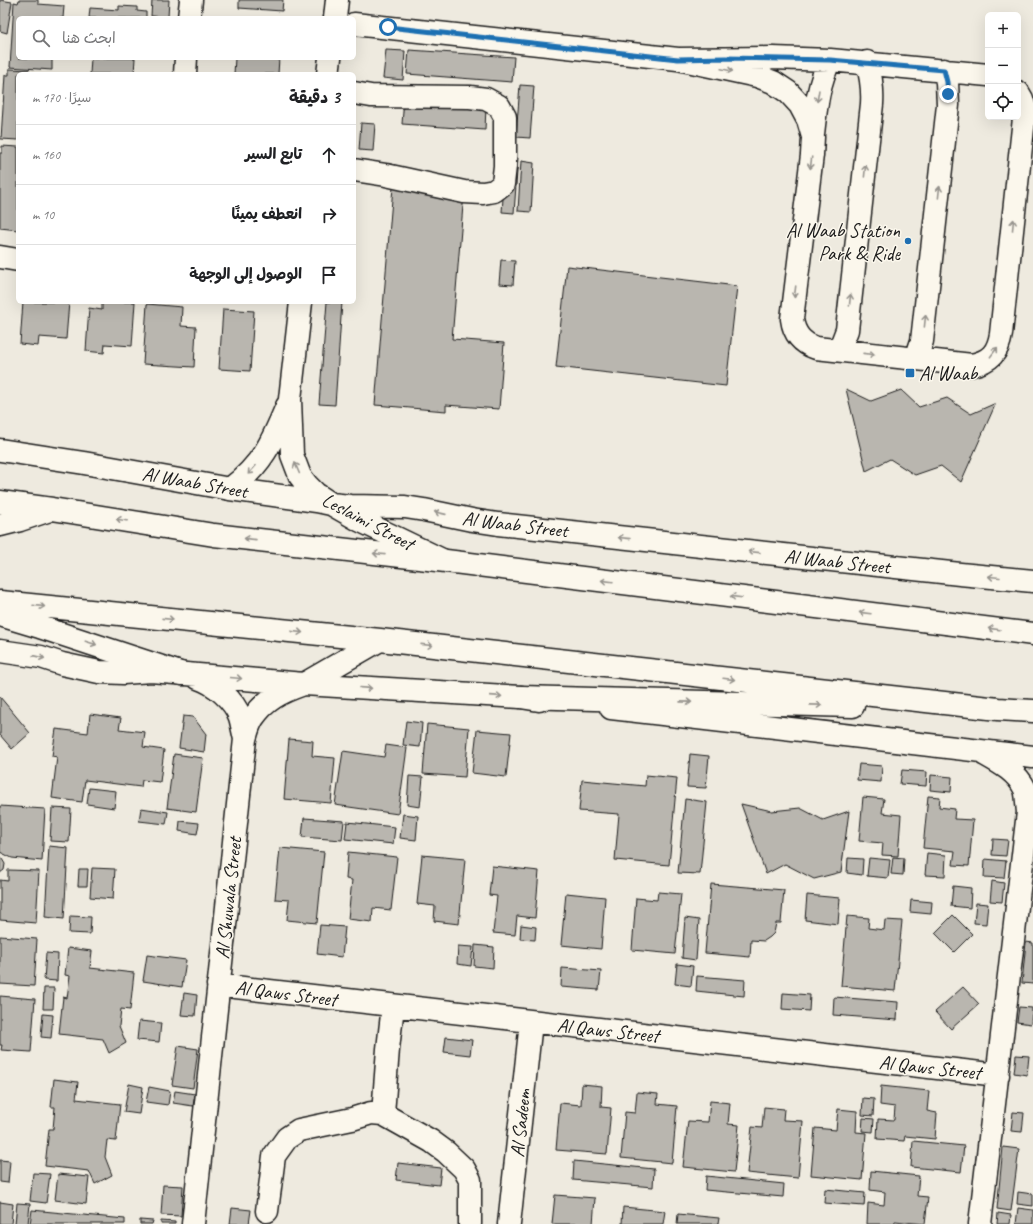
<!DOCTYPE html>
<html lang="ar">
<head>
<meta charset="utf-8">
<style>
	body { margin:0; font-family:Caveat,"Playpen Sans Arabic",sans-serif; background:#f2f2f2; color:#202124; direction:rtl }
	.controls { position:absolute; right:12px; top:12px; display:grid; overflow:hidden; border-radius:6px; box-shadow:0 4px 16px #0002 }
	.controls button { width:36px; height:36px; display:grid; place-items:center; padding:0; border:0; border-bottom:1px solid #e0e0e0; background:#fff; color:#202124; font:20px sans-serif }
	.stop { position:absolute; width:12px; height:12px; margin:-9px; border:3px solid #1f6fb2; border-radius:50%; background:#fff }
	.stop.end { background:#1f6fb2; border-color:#fff; box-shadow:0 1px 4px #0008 }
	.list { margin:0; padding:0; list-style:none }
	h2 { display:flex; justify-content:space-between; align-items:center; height:52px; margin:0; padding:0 16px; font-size:17px }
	h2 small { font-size:13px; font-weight:400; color:#757577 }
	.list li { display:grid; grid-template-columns:26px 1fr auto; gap:12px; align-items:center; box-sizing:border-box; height:60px; padding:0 16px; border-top:1px solid #e0e0e0 }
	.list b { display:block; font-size:15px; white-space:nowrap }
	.list em { font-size:13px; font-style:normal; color:#757577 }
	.icon { flex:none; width:22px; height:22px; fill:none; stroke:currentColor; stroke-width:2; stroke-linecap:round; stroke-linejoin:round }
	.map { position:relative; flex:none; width:1033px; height:1224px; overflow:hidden; direction:ltr }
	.search { position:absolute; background:#fff; box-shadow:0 4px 16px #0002; left:16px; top:16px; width:340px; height:44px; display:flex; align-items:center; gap:10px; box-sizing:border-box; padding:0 14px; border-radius:6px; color:#757577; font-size:15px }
	.panel { position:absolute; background:#fff; box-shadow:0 4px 16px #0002; left:16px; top:72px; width:340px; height:232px; border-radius:6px; direction:rtl }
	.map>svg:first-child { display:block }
	.building { fill:#b9b6af; stroke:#1c1c1c }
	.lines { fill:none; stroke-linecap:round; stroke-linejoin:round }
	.minor-casing { stroke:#1c1c1c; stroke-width:25 }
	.major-casing { stroke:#1c1c1c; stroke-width:25 }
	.minor { stroke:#fbf7ec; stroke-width:22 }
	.major { stroke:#fbf7ec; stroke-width:22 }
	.oneway { stroke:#97948e }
	.route { stroke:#1f6fb2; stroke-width:5 }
	.poi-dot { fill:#1f6fb2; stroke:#fbf7ec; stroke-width:1.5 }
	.labels { text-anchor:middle; stroke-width:3; stroke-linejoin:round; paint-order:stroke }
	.poi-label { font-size:20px; fill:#1c1c1c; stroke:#fbf7ec; text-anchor:end }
	.street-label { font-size:20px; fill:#1c1c1c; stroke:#fbf7ec }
</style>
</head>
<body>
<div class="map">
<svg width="1033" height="1224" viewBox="0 0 1033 1224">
	<rect width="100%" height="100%" fill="#eeeadf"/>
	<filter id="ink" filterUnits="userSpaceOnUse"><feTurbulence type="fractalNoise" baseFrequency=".025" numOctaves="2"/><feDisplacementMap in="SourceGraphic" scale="8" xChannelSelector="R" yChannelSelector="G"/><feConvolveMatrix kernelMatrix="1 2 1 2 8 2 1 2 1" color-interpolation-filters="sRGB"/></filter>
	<g filter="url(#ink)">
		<path class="building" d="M0 0 12 2 7 33 0 31Z
			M19 0H38V4L64 6 63 18H18V58H52V70L10 67 14 2 18 3Z
			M152 0H169L168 17 151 16Z
			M239 0H283L282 11 239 8Z
			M119 6 137 7V11L146 12V18H89L90 8 119 10Z
			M386 50 405 51 403 80 383 78Z
			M409 50 514 57 512 82 407 74Z
			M91 58H135L134 74H90Z
			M235 58H279L278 74H234Z
			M9 69 29 70V74H18V140L1 139 5 75H9Z
			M520 85 534 86 530 138 516 137Z
			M404 99 486 106 485 130 402 124Z
			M361 123 375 124 373 151 359 150Z
			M2 146 18 147V230L0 228V153H2Z
			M506 158H518L514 213 502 212Z
			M521 161 534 163 531 212 518 211Z
			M393 187 464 193 452 339 504 343 499 409 446 405V411L375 405Z
			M501 260 515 261 513 285 499 284Z
			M567 266 737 286 726 386 556 367Z
			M23 302H69L66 339 39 337 38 346 20 344Z
			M102 302H135L132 346 105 344 104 353 86 351 89 308 102 310Z
			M327 302H342L335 405 319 404Z
			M147 304 182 307 181 326 196 327 194 367 143 364Z
			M223 309 254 311 250 371 219 369Z
			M846 389 871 401 901 390 919 407 947 398 971 414 996 403 961 482 941 466 915 475 890 459 866 471Z
			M0 697 30 733 12 749 0 735Z
			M90 714 121 718 119 729 145 732 143 747 164 750 160 782 142 780 141 787 85 780 82 802 52 798 57 757 52 756 56 729 88 733Z
			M183 716 193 717 206 734 204 752 179 748Z
			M406 721 422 723 420 747 403 745Z
			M427 724 469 728 465 777 423 774Z
			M477 730 511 733 506 777 472 773Z
			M289 739 313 741 312 756 335 758 331 803 284 799Z
			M386 745 407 748 398 814 335 805 343 751 384 757Z
			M174 754 203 758 196 812 167 808Z
			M690 754 709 756 706 788 687 787Z
			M859 764 882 766 881 782 857 780Z
			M902 770 927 772 926 786 900 784Z
			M646 775 677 778 669 865 615 860 619 814 579 811 582 780 645 786Z
			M931 775 952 777 951 792 930 790Z
			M409 776 423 777 420 807 407 805Z
			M89 788 116 791 114 808 87 804Z
			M928 796 940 797 939 807 955 809 954 819 973 820 969 866 953 865 955 851 923 848Z
			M863 797 884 799 882 813 901 815 898 856 882 855 883 843 859 841Z
			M685 799 707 802 700 874 678 873Z
			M741 804 772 811 800 808 823 820 849 811 841 872 814 879 785 864 766 874Z
			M0 806 45 809 42 861 12 858 0 852Z
			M52 808 71 809 69 842 50 841Z
			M141 808 168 812 166 824 139 821Z
			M403 814 418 816 416 840 400 838Z
			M304 818 344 821 342 840 302 837Z
			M180 821 199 823 197 834 179 831Z
			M347 822 395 827 393 844 345 839Z
			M993 839 1008 840 1006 856 992 855Z
			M49 846 68 848 64 919 45 917Z
			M280 848 324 852 317 923 287 920 289 900 275 899Z
			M348 852 397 857 391 910 373 908 372 922 348 919 352 880 346 879Z
			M927 853 946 855 945 876 925 875Z
			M422 855 465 859 459 924 434 921 435 906 417 904Z
			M0 857 2 859 5 864 4 870 0 873Z
			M893 857 904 858 903 875 891 874Z
			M848 858 863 859 862 875 847 873Z
			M869 858 890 860 888 878 867 876Z
			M985 859 1006 861 1004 878 984 877Z
			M492 866 539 871 535 918 517 916 515 935 493 933 497 896 489 895Z
			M92 868 115 869 113 899 90 897Z
			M79 869H88L87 886H78Z
			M8 870 39 871 36 923 0 920V880L8 881Z
			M992 881 1004 883 1002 902 990 901Z
			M711 884 784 890 781 923H776L774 933 770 937 764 941 751 940 750 957 705 953Z
			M953 886 971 888 970 908 951 906Z
			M658 892 681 894 675 954 632 950 636 898 657 900Z
			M566 893 605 897 601 949 561 945Z
			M807 895 840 898 838 924 805 920Z
			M911 900 932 902 931 914 910 912Z
			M976 903 988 904 986 924 974 923Z
			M953 915 972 934 954 952 935 933Z
			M70 916 91 917 90 934 69 933Z
			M847 916 869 918 868 928 884 930 885 920 902 921 895 991 841 986Z
			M685 918 699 920 696 960 682 958Z
			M320 925 345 927 342 957 317 954Z
			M521 925 536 927 535 940 520 939Z
			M0 936 37 939 34 986 0 984Z
			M1026 942 1033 943V984L1022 983Z
			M475 945 494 947 493 968 474 966Z
			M458 946 473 947 471 966 457 964Z
			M68 948 92 951 90 968 134 973 130 1010 121 1009 119 1026 126 1043 109 1053 103 1039 59 1034 63 997 67 998 70 976 65 975Z
			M46 953 58 954 57 981 44 980Z
			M147 955 186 960 182 987 143 981Z
			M677 964 693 966 691 986 675 984Z
			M562 968 601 971 599 990 561 987Z
			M697 976 745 980 744 996 696 991Z
			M963 987 979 1004 951 1029 935 1012Z
			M44 988H54L53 1009H43Z
			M184 993 197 995 195 1016 181 1015Z
			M783 993 810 995 809 1011 782 1009Z
			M0 996 35 999 31 1052 1 1050 2 1045H0Z
			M834 997 898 1002 897 1020 833 1015Z
			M1019 1007 1032 1008 1031 1024 1017 1022Z
			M43 1014 53 1015 51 1038 41 1037Z
			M139 1021 161 1023 159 1042 137 1040Z
			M446 1037 472 1040 470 1055 444 1052Z
			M178 1046 198 1049 193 1088 172 1085Z
			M1016 1055 1029 1056 1027 1075 1014 1073Z
			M54 1079 78 1082 76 1099 120 1104 116 1141 107 1140 105 1157 112 1175 95 1184 89 1171 45 1166 49 1129H53L55 1107H51Z
			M129 1084 143 1087 139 1114 124 1112Z
			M582 1084 602 1086 601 1107 611 1108 607 1154 556 1150 560 1103 581 1105Z
			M881 1086 929 1091 927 1111 937 1113 935 1139 905 1136 904 1141 877 1139 878 1119 894 1120 895 1107 880 1105Z
			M149 1087 170 1091 168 1105 146 1102Z
			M175 1091 195 1094 193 1106 173 1103Z
			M637 1092 658 1094 657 1104 677 1106 672 1163 621 1158 625 1112 635 1113Z
			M863 1098 874 1099 873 1116 862 1115Z
			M710 1101 730 1103 728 1124 739 1125 734 1172 683 1167 688 1121 708 1122Z
			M764 1107 784 1109 783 1120 803 1121 798 1178 747 1173 752 1127 762 1128Z
			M838 1109 857 1111 856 1132 866 1133 862 1180 811 1175 815 1128 836 1130Z
			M1013 1112 1024 1113 1022 1132 1011 1131Z
			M863 1118 874 1119 873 1132 862 1131Z
			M913 1141 964 1146 961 1172 911 1167Z
			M1003 1147 1019 1149 1011 1211 997 1209Z
			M0 1160 10 1161 8 1183 0 1182Z
			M574 1161 654 1169 653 1187 573 1180Z
			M398 1163 441 1168 439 1185 396 1180Z
			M871 1171 919 1176 917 1196 928 1197 925 1224 895 1221 894 1224H867L868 1203 884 1205 885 1192 870 1190Z
			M33 1173 50 1174 46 1203 30 1201Z
			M58 1174 89 1177 86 1204 55 1200Z
			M706 1176 784 1184 783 1197 705 1190Z
			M163 1185 183 1186 181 1216 161 1215Z
			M825 1189 865 1193 864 1206 824 1203Z
			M1018 1192 1033 1194V1206L1017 1204Z
			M555 1195 595 1198 593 1224H552Z
			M0 1202 13 1204 11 1224H0Z
			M17 1203 30 1204 28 1224H15Z
			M623 1207 665 1211 663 1224H622Z
			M232 1208 251 1210 249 1224H230Z
			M1018 1208 1033 1210V1224H1016Z
			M32 1210 125 1219V1224H30Z
			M998 1213 1011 1215 1010 1224H997Z
			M678 1214 719 1218 718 1224H677Z
			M140 1220 153 1221 152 1224H140Z
			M161 1221 175 1222V1224H161Z"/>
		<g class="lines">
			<defs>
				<path id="minor" d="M189 18 191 0
					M335 18 337 0
					M354 24 678 59
					M185 74 186 58
					M328 74 330 58
					M988 75 830 60 773 58 678 59 757 76 773 82 788 92 800 105 808 120 813 137 812 155 792 319C794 334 802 343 816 348L972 365C990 361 998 353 1001 334L1025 109 1022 99 1018 92
					M354 93 371 96 470 97 486 99 499 106 505 117V166L503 184 494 191 483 193 464 192 386 175 354 170
					M813 134C816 107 818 84 830 60
					M0 257 18 260
					M301 302 290 399 292 455 300 476 307 485 316 494 331 504 359 520 442 560
					M836 350 842 343 847 330 872 104C873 89 871 76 867 62
					M916 359 922 341 948 105 947 82 944 70
					M0 450 84 463 230 489 317 501 331 504 350 506 405 507 424 510 472 520 498 524 960 574 1033 581
					M230 489C263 464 272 442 287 406
					M0 651 41 657 62 664 99 672 123 673 151 671 304 684 521 697 539 700
					M198 678C214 683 234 700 240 717 242 724 243 731 245 739
					M611 708 1033 757
					M218 985 998 1075
					M383 1114 431 1141 446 1152 464 1169 470 1180V1224
					M267 1211 274 1156 287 1138 299 1130 352 1119 371 1113 383 1114 388 1049 393 1006
					M193 1224 245 739C247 732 249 724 253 718 265 700 281 692 301 685
					M509 1224 531 1022
					M980 1224 1028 812C1027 805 1027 795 1025 789 1017 772 1000 763 984 754"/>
				<path id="major" d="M0 502 52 509 214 535 446 561 1033 634
					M0 525 20 520 47 511
					M0 602 380 640 998 709 1033 711
					M0 615 40 627 183 674
					M304 684 380 640
					M521 697 853 706"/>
			</defs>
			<use href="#minor" class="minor-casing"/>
			<use href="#major" class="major-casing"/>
			<use href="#minor" class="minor"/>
			<use href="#major" class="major"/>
		</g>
		<defs><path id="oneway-shaft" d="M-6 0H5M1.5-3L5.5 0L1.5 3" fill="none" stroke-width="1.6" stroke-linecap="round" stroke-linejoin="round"/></defs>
		<g class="oneway">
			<use href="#oneway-shaft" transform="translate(727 70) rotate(12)"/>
			<use href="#oneway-shaft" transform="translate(818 96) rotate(99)"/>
			<use href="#oneway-shaft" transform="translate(811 163) rotate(97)"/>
			<use href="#oneway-shaft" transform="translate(865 171) rotate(-84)"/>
			<use href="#oneway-shaft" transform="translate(939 192) rotate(-84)"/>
			<use href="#oneway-shaft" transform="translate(1013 225) rotate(-84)"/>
			<use href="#oneway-shaft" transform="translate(795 292) rotate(97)"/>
			<use href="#oneway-shaft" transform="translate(850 300) rotate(-84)"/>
			<use href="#oneway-shaft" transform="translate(925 321) rotate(-84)"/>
			<use href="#oneway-shaft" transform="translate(994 352) rotate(-53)"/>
			<use href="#oneway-shaft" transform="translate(869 354) rotate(6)"/>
			<use href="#oneway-shaft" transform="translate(297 468) rotate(-113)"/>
			<use href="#oneway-shaft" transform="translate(252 470) rotate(132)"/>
			<use href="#oneway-shaft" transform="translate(440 513) rotate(-167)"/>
			<use href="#oneway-shaft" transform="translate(122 520) rotate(-171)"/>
			<use href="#oneway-shaft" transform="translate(624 538) rotate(-174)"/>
			<use href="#oneway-shaft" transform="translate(250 539) rotate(-174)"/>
			<use href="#oneway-shaft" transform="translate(754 552) rotate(-174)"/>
			<use href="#oneway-shaft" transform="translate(379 554) rotate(-174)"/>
			<use href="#oneway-shaft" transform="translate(994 577) rotate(-175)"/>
			<use href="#oneway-shaft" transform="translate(607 581) rotate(-173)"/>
			<use href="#oneway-shaft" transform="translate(736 597) rotate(-173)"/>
			<use href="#oneway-shaft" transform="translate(39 606) rotate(6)"/>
			<use href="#oneway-shaft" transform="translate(865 613) rotate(-173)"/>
			<use href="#oneway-shaft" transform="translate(168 619) rotate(6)"/>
			<use href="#oneway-shaft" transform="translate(994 629) rotate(-173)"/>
			<use href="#oneway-shaft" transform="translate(297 632) rotate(6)"/>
			<use href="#oneway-shaft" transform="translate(91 643) rotate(18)"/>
			<use href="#oneway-shaft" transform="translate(427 645) rotate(6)"/>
			<use href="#oneway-shaft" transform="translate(39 657) rotate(13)"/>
			<use href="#oneway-shaft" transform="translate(236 678) rotate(5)"/>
			<use href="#oneway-shaft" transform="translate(729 679) rotate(7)"/>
			<use href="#oneway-shaft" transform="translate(366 688) rotate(4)"/>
			<use href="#oneway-shaft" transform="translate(496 696) rotate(4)"/>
			<use href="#oneway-shaft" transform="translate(686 702) rotate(1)"/>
			<use href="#oneway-shaft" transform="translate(816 705) rotate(1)"/>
		</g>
	</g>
	<g class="lines" filter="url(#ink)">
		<path class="route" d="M388 27 678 59 725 58 830 60 944 70 947 82 948 94"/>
	</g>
	<g class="poi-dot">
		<circle cx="908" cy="241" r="4"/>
		<rect x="905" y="368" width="10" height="10" rx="2"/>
	</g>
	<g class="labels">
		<g class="poi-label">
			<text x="900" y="237">Al Waab Station<tspan x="900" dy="23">Park &amp; Ride</tspan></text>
			<text x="919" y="380" text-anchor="start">Al Waab</text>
		</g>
		<g class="street-label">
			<text transform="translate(195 482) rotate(10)" y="7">Al Waab Street</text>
			<text transform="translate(368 521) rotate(28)" y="7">Leslaimi Street</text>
			<text transform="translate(515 524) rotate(7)" y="7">Al Waab Street</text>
			<text transform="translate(837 561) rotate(6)" y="7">Al Waab Street</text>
			<text transform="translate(228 898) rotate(-84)" y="7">Al Shuwala Street</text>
			<text transform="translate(286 993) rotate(7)" y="7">Al Qaws Street</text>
			<text transform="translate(608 1030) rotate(6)" y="7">Al Qaws Street</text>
			<text transform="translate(930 1067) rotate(6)" y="7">Al Qaws Street</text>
			<text transform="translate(520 1123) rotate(-84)" y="7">Al Sadeem</text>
		</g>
	</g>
</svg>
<div class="controls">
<button>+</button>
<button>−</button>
<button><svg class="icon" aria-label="locate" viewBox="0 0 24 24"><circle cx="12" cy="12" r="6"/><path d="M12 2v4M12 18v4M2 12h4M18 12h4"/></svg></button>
</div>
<div class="stop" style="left:388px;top:27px"></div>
<div class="stop end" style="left:948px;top:94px"></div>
<div class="search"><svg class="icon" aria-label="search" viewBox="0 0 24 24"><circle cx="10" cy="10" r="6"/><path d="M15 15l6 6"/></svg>ابحث هنا</div>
<section class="panel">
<h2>3 دقيقة<small>سيرًا · 170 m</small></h2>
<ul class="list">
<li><svg class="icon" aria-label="ahead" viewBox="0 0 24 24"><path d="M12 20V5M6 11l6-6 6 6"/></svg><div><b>تابع السير</b></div><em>160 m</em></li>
<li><svg class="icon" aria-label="right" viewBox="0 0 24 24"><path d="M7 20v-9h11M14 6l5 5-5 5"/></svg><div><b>انعطف يمينًا</b></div><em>10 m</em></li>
<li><svg class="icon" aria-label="arrive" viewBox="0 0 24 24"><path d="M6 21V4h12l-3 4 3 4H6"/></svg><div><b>الوصول إلى الوجهة</b></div></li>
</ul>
</section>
</div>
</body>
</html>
